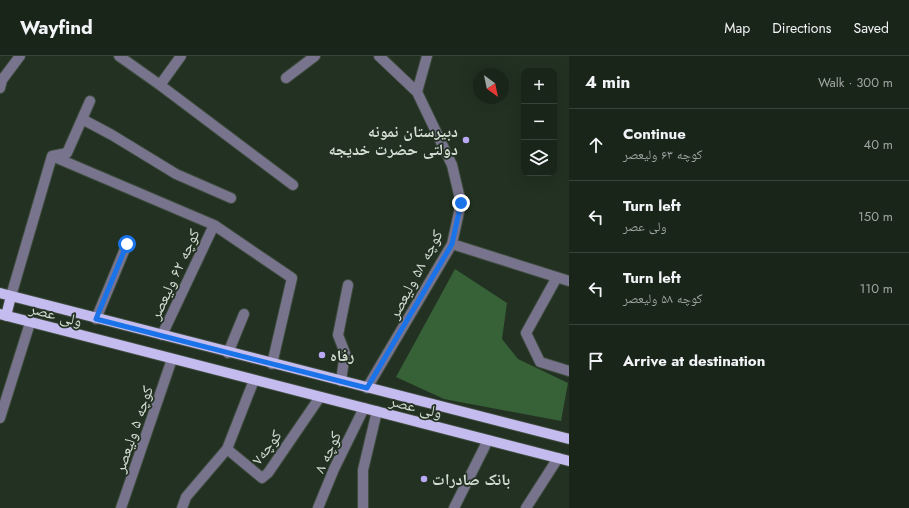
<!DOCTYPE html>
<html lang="en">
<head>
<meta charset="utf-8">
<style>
	body { margin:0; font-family:Jost,"Noto Naskh Arabic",sans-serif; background:#232d23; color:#f1f3f6 }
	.controls { position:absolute; right:12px; top:12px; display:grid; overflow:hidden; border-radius:8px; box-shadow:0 4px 16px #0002 }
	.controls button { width:36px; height:36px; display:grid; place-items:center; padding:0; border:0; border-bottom:1px solid #384239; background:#1a251a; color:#f1f3f6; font:20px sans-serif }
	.compass { position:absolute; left:473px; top:12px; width:36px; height:36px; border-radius:50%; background:#1a251a; box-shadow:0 4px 16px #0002; rotate:147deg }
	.stop { position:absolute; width:12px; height:12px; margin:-9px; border:3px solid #1a73e8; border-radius:50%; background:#fff }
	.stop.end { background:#1a73e8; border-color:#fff; box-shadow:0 1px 4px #0008 }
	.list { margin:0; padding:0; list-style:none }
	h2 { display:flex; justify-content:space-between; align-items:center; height:52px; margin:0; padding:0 16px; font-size:17px }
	h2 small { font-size:13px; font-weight:400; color:#9fa5a2 }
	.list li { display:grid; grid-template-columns:26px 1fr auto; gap:12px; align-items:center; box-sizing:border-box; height:72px; padding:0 16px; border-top:1px solid #384239 }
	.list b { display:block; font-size:15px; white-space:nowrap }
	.list p { margin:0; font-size:13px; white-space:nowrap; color:#9fa5a2 }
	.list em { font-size:13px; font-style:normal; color:#9fa5a2 }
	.icon { flex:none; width:22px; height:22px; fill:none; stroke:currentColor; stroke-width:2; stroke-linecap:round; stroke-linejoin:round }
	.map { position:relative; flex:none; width:569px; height:452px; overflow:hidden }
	header { display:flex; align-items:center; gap:24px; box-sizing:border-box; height:56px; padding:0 20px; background:#1a251a; border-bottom:1px solid #384239 }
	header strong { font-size:19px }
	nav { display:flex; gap:22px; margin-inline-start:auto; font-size:14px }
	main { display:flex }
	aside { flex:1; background:#1a251a }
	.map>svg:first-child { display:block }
	.green { fill:#376137 }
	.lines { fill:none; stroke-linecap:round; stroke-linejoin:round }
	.minor-casing { stroke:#3e4c3e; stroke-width:12 }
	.major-casing { stroke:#3e4c3e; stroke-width:12 }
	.minor { stroke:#78748d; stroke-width:10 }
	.major { stroke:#c4bbee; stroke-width:10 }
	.route { stroke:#1a73e8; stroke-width:5 }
	.poi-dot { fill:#baaaf6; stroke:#223122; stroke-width:1.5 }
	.labels { text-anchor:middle; stroke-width:3.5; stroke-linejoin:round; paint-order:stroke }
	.poi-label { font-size:16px; font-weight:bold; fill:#d3dcd2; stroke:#223122; text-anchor:start }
	.street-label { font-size:16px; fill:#d3dcd2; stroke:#223122 }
</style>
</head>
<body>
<header>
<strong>Wayfind</strong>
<nav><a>Map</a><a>Directions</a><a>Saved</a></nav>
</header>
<main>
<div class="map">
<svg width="569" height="452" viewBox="0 0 569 452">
	<rect width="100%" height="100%" fill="#223122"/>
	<path class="green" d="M455 213 507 247 502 283 518 303 568 327 561 365 444 343 396 321Z"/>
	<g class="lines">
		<defs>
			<path id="minor" d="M119 0 160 29 293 129
				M379 0 417 36
				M286 22 315 0
				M160 29 181 0
				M0 32 2 24 20 0
				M82 63 112 79 176 118 231 142
				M52 100 214 169 292 222 272 308
				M52 100 67 97 90 45
				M452 188 569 225
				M557 221 526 277 540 306 569 315
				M11 240 52 100
				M96 263 127 188
				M162 279 214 169
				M228 297 244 258
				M341 325 345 297 338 279 348 229
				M367 332 452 188 461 147 452 109 417 36 427 0
				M0 362 30 267
				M227 393 262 422 268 417 320 341
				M121 452 172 303
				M182 452 186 441 227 393 254 324
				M318 452 334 413 364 352
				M363 452V414L377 355
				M454 452 488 384
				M526 452 558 402"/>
			<path id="major" d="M0 237 569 383
				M0 258 569 405
				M6 260 11 240"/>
		</defs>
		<use href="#minor" class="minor-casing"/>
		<use href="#major" class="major-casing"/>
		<use href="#minor" class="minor"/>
		<use href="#major" class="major"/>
	</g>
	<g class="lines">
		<path class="route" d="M127 188 96 263 367 332 452 188 461 147"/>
	</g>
	<g class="poi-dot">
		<circle cx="466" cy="84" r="4"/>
		<circle cx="322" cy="299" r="4"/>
		<circle cx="424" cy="423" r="4"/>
	</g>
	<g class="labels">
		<g class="poi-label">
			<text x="458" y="81" text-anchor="end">دبیرستان نمونه<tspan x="458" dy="18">دولتی حضرت خدیجه</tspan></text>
			<text x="330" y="305">رفاه</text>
			<text x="432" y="429">بانک صادرات</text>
		</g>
		<g class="street-label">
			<text transform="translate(174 218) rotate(-65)" y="6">کوچه ۶۲ ولیعصر</text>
			<text transform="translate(415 218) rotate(-62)" y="6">کوچه ۵۸ ولیعصر</text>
			<text transform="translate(56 258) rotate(15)" y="6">ولی عصر</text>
			<text transform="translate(416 350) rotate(14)" y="6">ولی عصر</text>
			<text transform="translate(133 373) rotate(-71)" y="6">کوچه ۵ ولیعصر</text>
			<text transform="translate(266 391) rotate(-53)" y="6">کوچه۷</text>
			<text transform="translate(327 396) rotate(-65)" y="6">کوچه ۸</text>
		</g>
	</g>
</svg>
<div class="controls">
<button>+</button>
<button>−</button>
<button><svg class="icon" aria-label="layers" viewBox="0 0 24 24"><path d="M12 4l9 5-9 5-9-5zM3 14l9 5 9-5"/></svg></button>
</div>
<svg class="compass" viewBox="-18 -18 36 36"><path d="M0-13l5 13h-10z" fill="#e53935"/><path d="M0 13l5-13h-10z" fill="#9fa5a2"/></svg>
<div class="stop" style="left:127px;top:188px"></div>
<div class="stop end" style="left:461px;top:147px"></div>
</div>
<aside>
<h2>4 min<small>Walk · 300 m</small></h2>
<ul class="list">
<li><svg class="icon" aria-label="ahead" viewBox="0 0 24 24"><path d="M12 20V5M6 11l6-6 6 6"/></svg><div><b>Continue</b><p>کوچه ۶۳ ولیعصر</p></div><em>40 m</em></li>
<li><svg class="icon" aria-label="left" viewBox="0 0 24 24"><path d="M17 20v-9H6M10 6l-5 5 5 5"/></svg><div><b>Turn left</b><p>ولی عصر</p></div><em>150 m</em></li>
<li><svg class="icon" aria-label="left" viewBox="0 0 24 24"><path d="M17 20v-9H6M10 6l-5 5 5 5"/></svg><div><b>Turn left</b><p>کوچه ۵۸ ولیعصر</p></div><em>110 m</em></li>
<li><svg class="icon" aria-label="arrive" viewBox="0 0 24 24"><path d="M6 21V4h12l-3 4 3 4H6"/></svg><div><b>Arrive at destination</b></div></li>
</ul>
</aside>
</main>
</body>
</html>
